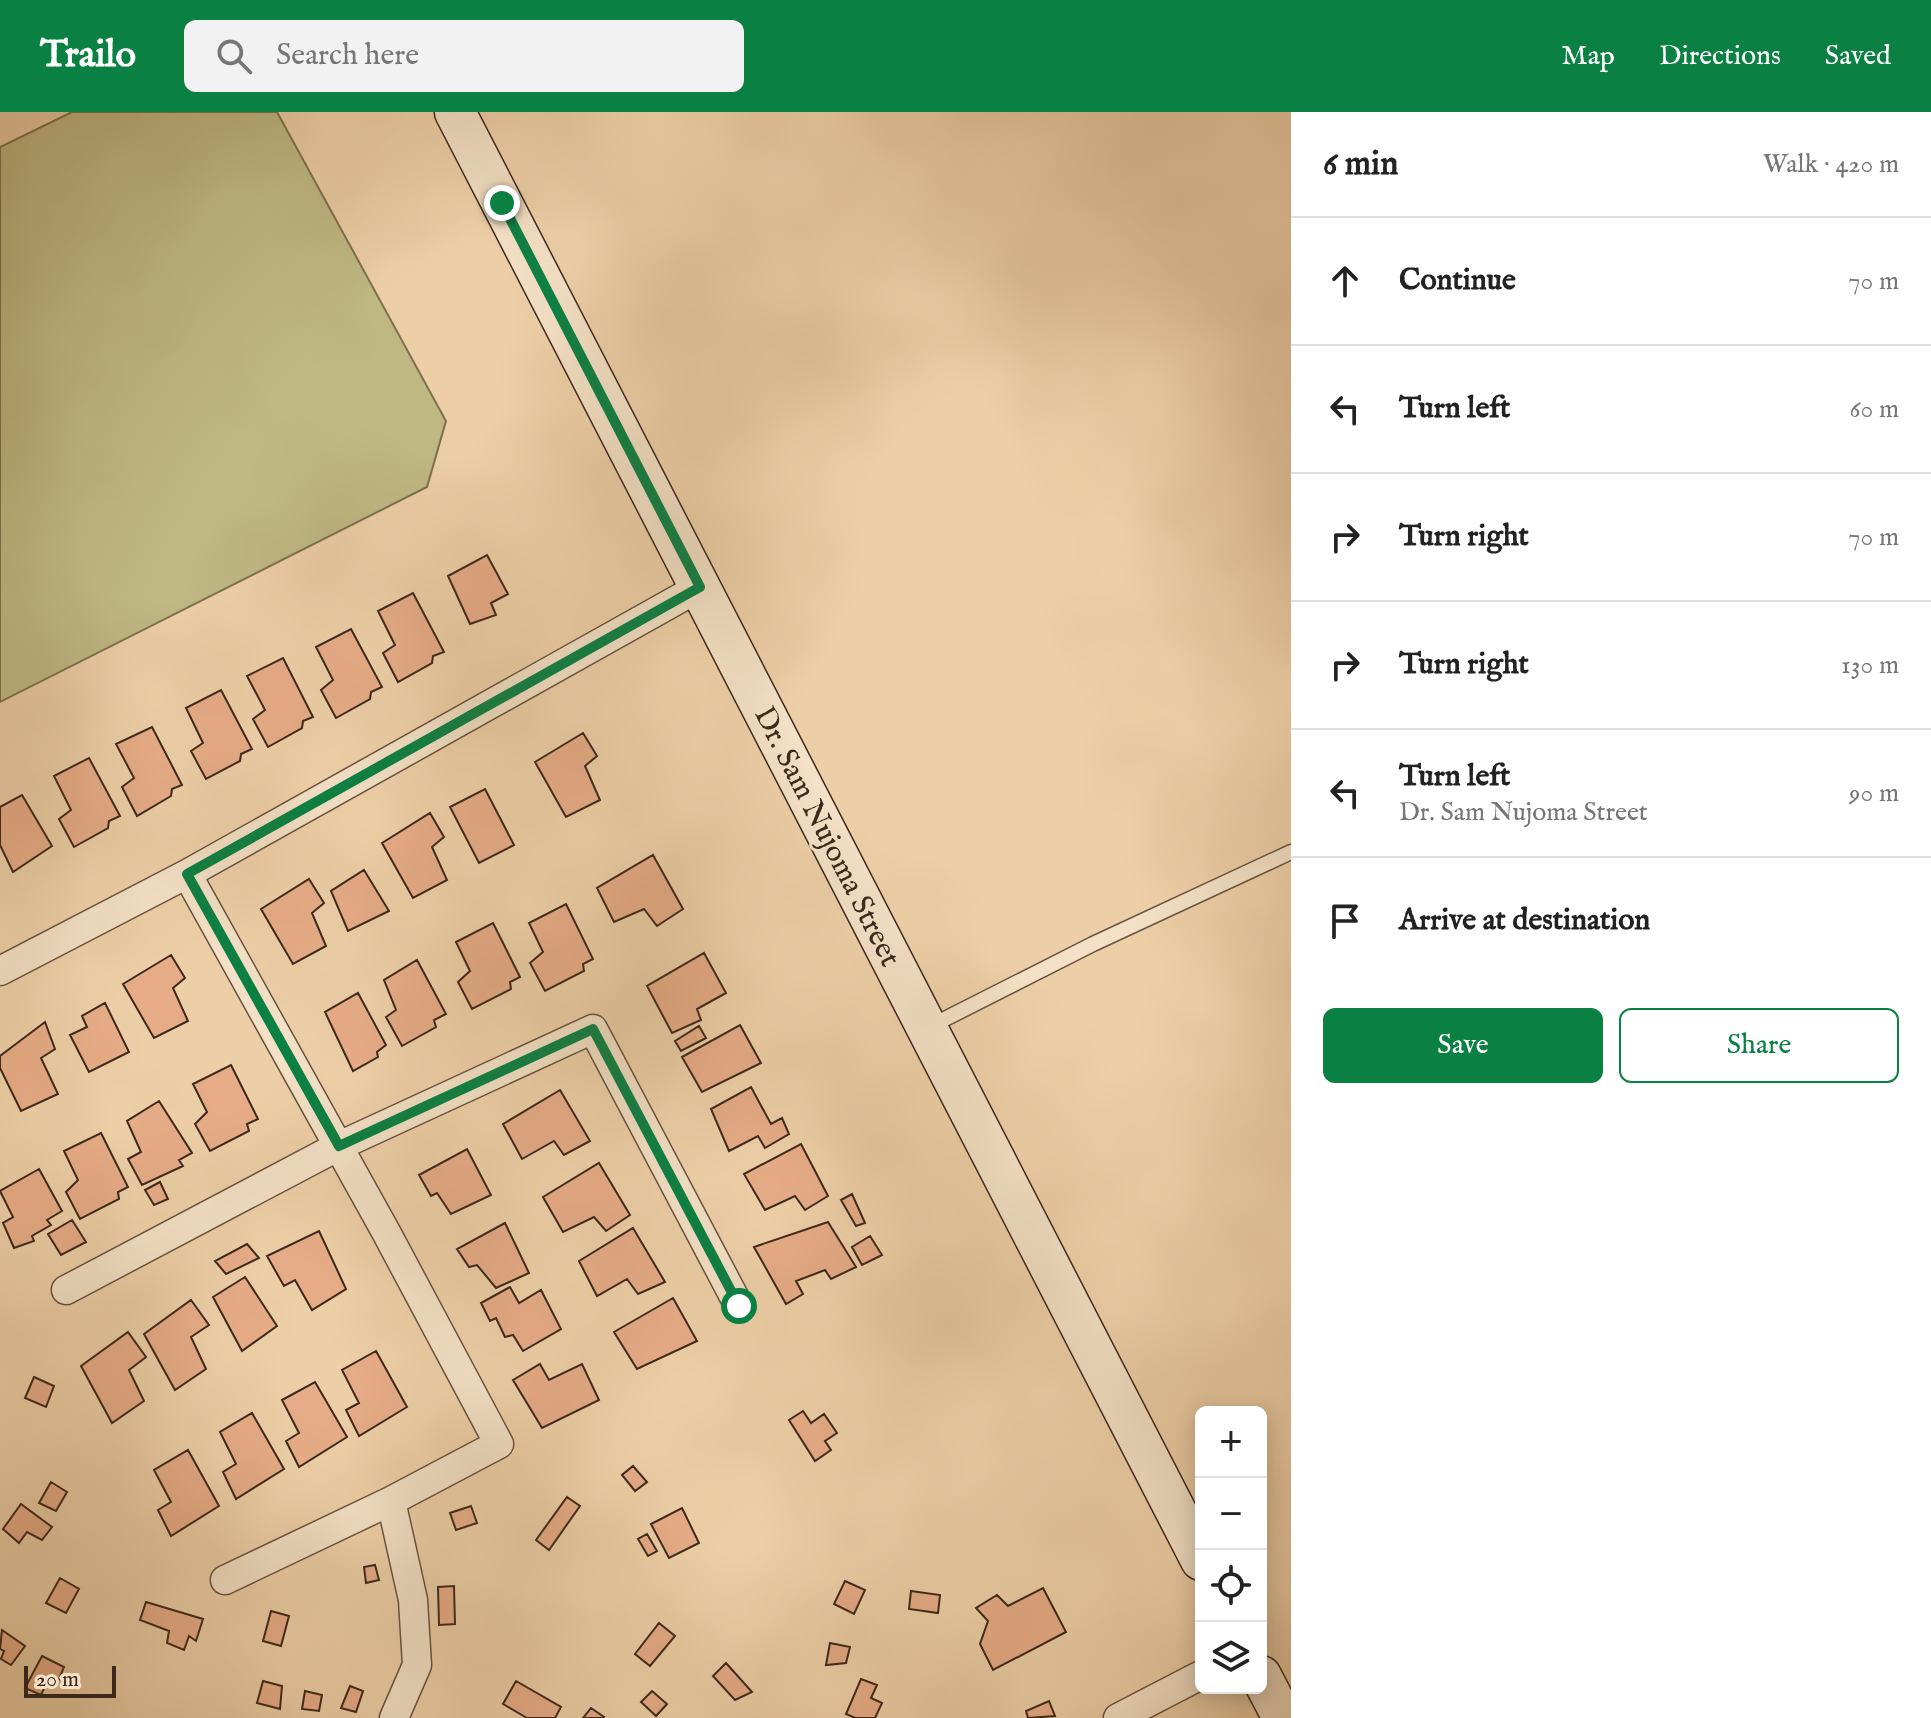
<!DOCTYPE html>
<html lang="en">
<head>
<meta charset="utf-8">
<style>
	body { margin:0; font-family:"IM FELL English",serif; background:#f2f2f2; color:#222 }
	.controls { position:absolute; right:24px; bottom:24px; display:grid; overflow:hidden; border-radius:12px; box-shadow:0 4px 20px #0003 }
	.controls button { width:72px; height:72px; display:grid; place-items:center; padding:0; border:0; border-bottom:2px solid #e0e0e0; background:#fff; color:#222; font:40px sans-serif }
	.scale { position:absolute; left:24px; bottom:20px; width:92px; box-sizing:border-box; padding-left:8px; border:4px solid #3d281b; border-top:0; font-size:22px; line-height:28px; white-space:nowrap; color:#3d281b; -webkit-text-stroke:6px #f3e0c6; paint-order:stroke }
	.stop { position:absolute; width:24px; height:24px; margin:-18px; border:6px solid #0b8043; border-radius:50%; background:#fff }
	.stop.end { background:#0b8043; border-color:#fff; box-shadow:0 2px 8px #0008 }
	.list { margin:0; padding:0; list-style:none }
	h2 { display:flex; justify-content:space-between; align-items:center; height:104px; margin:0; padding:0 32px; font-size:34px }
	h2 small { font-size:26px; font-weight:400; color:#767676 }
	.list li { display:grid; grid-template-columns:52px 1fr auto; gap:24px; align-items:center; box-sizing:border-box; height:128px; padding:0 32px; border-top:2px solid #e0e0e0 }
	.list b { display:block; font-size:30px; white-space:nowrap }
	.list p { margin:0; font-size:26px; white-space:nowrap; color:#767676 }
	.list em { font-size:26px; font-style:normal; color:#767676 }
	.actions { display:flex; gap:16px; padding:24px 32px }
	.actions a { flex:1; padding:18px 0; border:2px solid #0b8043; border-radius:12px; text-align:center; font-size:28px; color:#0b8043 }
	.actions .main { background:#0b8043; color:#fff }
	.icon { flex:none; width:44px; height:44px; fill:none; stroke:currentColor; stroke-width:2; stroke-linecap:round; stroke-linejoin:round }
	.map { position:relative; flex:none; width:1291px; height:1606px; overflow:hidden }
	header { display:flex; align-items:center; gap:48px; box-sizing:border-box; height:112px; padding:0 40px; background:#0b8043; color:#fff }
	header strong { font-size:38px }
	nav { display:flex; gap:44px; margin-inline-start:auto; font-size:28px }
	.search { width:560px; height:72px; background:#f2f2f2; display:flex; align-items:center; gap:20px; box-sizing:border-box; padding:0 28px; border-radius:12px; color:#767676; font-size:30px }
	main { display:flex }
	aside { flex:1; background:#fff }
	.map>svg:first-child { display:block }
	.green { fill:#bfb883; stroke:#7e704f; stroke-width:2 }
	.building { fill:#e6ac87; stroke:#3d281b; stroke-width:2 }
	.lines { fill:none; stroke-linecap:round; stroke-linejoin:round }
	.lane-casing { stroke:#69523e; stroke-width:17 }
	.street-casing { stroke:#69523e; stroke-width:31 }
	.secondary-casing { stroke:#3d281b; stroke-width:43 }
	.lane { stroke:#f3e0c6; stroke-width:14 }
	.street { stroke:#f3e0c6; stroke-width:28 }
	.secondary { stroke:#f3e0c6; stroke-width:40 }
	.route { stroke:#0b8043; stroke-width:10 }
	.labels { text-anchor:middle; stroke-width:6; stroke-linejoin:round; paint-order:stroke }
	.street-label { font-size:30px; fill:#3d281b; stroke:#f3e0c6 }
</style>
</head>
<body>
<header>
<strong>Trailo</strong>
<div class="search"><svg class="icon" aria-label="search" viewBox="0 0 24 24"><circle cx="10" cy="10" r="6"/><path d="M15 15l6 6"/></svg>Search here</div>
<nav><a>Map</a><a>Directions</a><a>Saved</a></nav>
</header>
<main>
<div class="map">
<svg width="1291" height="1606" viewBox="0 0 1291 1606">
	<rect width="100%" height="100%" fill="#edcfa7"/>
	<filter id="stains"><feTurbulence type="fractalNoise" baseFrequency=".0025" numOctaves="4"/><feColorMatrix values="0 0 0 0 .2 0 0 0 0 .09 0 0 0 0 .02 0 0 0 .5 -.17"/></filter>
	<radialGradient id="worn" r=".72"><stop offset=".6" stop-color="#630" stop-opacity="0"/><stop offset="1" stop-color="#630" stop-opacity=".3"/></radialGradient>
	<path class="green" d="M72 0H277L446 309 427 375 0 590V35Z"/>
	<path class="building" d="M487 443 508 482 491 491 496 503 470 512 448 464Z
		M413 481 444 540 433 544 432 551 398 570 383 541 395 533 378 499Z
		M351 517 382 575 371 580 370 587 336 606 321 578 333 568 316 535Z
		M283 546 313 605 303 609 302 616 268 635 253 607 265 598 247 564Z
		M221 578 252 637 241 642 240 649 206 667 191 639 203 631 186 596Z
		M152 615 182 673 172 677 171 684 137 704 122 675 134 666 116 632Z
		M583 621 597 644 585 654 600 688 566 705 535 650Z
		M89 646 120 704 109 709 108 716 74 735 59 707 71 698 54 664Z
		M485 677 514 733 479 751 450 695Z
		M22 683 52 734 13 760 0 733V695Z
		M430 701 444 725 432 735 447 768 413 786 382 731Z
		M653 743 683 797 657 814 644 797 614 810 597 776Z
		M364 758 389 799 348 819 331 779Z
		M309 767 324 791 312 801 326 834 293 852 261 797Z
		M566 792 593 847 583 852 584 859 545 879 530 851 543 840 529 811Z
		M493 811 520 865 510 870 511 877 472 897 458 870 470 859 456 830Z
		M704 841 726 881 697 897 701 908 672 921 647 874Z
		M171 843 185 866 173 876 188 909 154 926 123 872Z
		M417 848 446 902 434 908 436 915 402 934 386 905 396 898 384 868Z
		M358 881 386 933 377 940 378 945 353 959 325 900Z
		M105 891 129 940 89 960 70 923 87 915 82 904Z
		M45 910 55 937 41 946 58 982 21 999 0 956V944Z
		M740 913 761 951 702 980 682 945Z
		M699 914 706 926 681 939 675 929Z
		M231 953 258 1007 247 1012 249 1019 210 1039 195 1012 207 1000 193 972Z
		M751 975 771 1012 782 1006 789 1022 765 1036 758 1024 729 1039 711 997Z
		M560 978 590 1029 564 1043 554 1029 522 1047 503 1012Z
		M159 989 192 1041 179 1048 183 1054 142 1073 128 1047 141 1040 127 1009Z
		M101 1021 128 1075 118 1080 119 1087 80 1107 66 1080 78 1068 64 1039Z
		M801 1032 828 1084 805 1098 795 1084 765 1098 744 1062Z
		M467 1037 491 1083 451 1102 437 1081 431 1084 419 1063Z
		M599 1051 630 1103 606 1119 594 1105 563 1120 543 1085Z
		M39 1057 62 1099 47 1108 51 1113 32 1124 34 1129 14 1136 3 1111 13 1105 0 1079Z
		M160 1070 168 1087 154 1093 145 1078Z
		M852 1082 865 1111 856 1114 841 1088Z
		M72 1108 86 1130 61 1143 48 1122Z
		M828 1110 856 1155 831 1167 825 1158 796 1169 803 1182 786 1192 754 1135Z
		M505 1111 529 1161 496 1176 477 1153 469 1155 457 1137Z
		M633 1116 665 1170 638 1182 627 1167 597 1184 579 1149Z
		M319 1119 346 1177 312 1198 295 1168 284 1174 267 1144Z
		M870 1124 882 1143 862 1153 852 1135Z
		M247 1132 259 1146 226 1162 215 1149Z
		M245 1165 277 1214 242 1239 213 1185Z
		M510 1175 519 1191 541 1178 561 1217 523 1239 513 1223 505 1225 496 1206 490 1209 481 1191Z
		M673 1186 697 1229 637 1257 614 1220Z
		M191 1188 209 1213 191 1225 206 1257 175 1278 144 1222Z
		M128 1220 146 1245 129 1258 144 1289 112 1311 81 1254Z
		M376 1239 407 1295 359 1324 346 1298 359 1291 342 1258Z
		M540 1252 549 1268 582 1252 599 1288 542 1316 513 1268Z
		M34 1265 54 1274 46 1295 25 1286Z
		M315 1270 347 1325 299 1355 286 1329 299 1321 282 1288Z
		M803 1299 811 1311 824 1302 837 1321 825 1329 831 1338 815 1349 789 1308Z
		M252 1301 284 1357 236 1387 223 1360 236 1352 220 1320Z
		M188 1338 219 1394 171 1424 158 1398 171 1390 154 1358Z
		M633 1354 647 1370 635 1379 622 1363Z
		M51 1370 67 1380 56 1399 39 1391Z
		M567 1385 580 1394 549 1438 536 1428Z
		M21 1392 52 1415 42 1428 27 1420 19 1431 3 1417Z
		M471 1394 477 1411 456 1418 450 1401Z
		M682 1396 699 1431 669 1446 651 1412Z
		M647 1422 657 1439 648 1444 638 1427Z
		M375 1453 379 1468 366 1471 364 1455Z
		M60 1466 79 1477 66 1501 46 1491Z
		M845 1469 865 1478 854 1502 834 1492Z
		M454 1474 455 1512 439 1513 438 1475Z
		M1043 1476 1066 1520 993 1558 980 1532 988 1509 976 1496 997 1483 1008 1494Z
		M911 1479 940 1483 938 1501 909 1497Z
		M146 1490 203 1507 196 1529 189 1524 184 1538 167 1531 169 1519 140 1508Z
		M271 1499 289 1504 281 1534 263 1529Z
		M659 1511 675 1524 650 1554 635 1542Z
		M2 1518 25 1534 11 1553 1 1547 4 1539 0 1537Z
		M830 1531 850 1535 846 1551 826 1553Z
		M42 1544 64 1555 57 1572 48 1568 41 1583 25 1576Z
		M726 1551 752 1580 735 1588 713 1564Z
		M861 1567 877 1573 871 1586 882 1591 875 1606H855L846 1602Z
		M263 1569 282 1574 280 1597 257 1591Z
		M516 1569 561 1595 555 1606H527L503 1592Z
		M350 1574 363 1579 356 1600 341 1596Z
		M305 1579 322 1583 319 1599 302 1597Z
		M652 1579 667 1592 656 1604 641 1590Z
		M1049 1589 1055 1604 1028 1606 1026 1599Z
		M591 1596 604 1605 603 1606H583Z"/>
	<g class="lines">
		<defs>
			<path id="lane" d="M931 914 1093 832 1291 740"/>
			<path id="street" d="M0 859 187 762
				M66 1178 339 1034 593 917 739 1194
				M225 1468 391 1389
				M394 1606 417 1553 413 1488 391 1389 499 1332 386 1120 187 762 700 475
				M1118 1606 1201 1563"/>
			<path id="secondary" d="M455 0 1201 1448
				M1261 1564 1283 1606"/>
		</defs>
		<use href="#lane" class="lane-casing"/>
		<use href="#street" class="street-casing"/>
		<use href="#secondary" class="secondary-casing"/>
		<use href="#lane" class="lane"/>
		<use href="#street" class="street"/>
		<use href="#secondary" class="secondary"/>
	</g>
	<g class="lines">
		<path class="route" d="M502 91 700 475 187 762 339 1034 593 917 739 1194"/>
	</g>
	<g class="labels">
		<g class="street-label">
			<text transform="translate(828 724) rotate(63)" y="10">Dr. Sam Nujoma Street</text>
		</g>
	</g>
	<rect width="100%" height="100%" filter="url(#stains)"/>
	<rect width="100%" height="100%" fill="url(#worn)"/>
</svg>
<div class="controls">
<button>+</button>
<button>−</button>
<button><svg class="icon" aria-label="locate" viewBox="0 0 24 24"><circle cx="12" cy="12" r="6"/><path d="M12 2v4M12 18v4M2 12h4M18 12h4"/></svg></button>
<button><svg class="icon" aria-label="layers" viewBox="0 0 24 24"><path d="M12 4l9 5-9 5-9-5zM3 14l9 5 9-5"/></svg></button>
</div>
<div class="scale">20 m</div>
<div class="stop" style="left:739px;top:1194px"></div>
<div class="stop end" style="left:502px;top:91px"></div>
</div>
<aside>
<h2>6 min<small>Walk · 420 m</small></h2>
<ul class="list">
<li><svg class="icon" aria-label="ahead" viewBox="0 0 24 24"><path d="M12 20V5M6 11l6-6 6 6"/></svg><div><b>Continue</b></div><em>70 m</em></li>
<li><svg class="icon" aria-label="left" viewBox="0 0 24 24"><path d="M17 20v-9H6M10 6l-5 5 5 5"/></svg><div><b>Turn left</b></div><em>60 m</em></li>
<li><svg class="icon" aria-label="right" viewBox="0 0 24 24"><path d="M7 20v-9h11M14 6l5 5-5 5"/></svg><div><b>Turn right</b></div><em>70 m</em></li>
<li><svg class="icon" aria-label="right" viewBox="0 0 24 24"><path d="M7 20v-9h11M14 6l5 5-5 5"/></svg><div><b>Turn right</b></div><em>130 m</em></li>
<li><svg class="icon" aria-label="left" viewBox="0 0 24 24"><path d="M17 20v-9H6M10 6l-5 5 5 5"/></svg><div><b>Turn left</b><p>Dr. Sam Nujoma Street</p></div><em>90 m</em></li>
<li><svg class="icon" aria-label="arrive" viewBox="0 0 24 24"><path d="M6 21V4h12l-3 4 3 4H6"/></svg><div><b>Arrive at destination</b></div></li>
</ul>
<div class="actions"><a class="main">Save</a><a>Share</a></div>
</aside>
</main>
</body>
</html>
